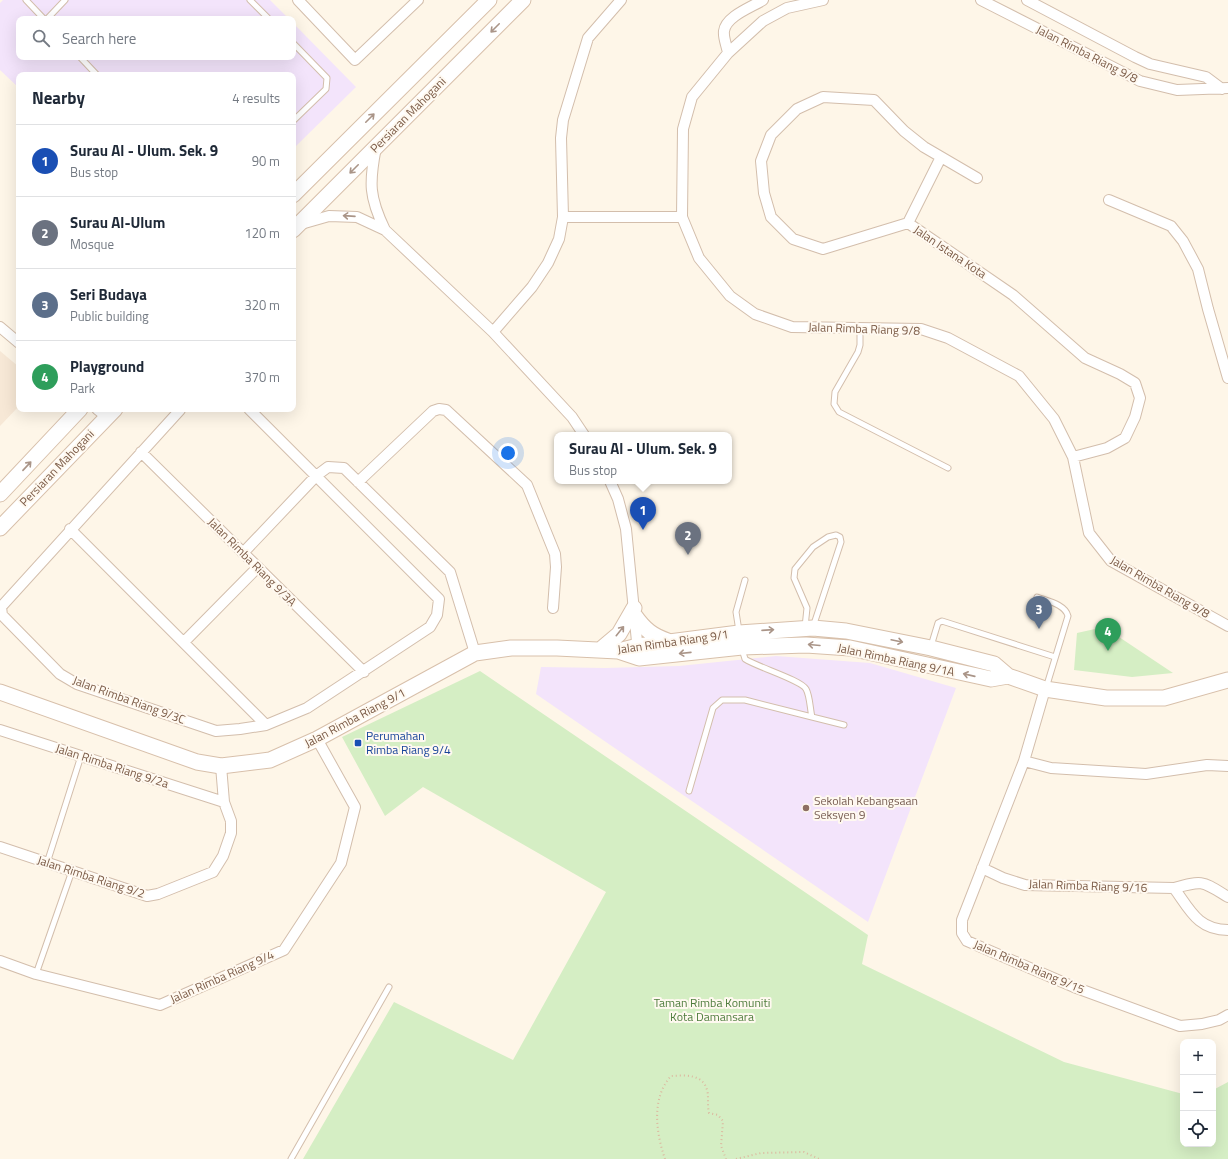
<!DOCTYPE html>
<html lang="en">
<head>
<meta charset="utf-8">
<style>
	body { margin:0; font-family:"Titillium Web",sans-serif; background:#f2f2f3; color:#1f2937 }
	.controls { position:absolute; right:12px; bottom:12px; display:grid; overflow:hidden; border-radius:8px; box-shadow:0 4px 16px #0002 }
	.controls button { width:36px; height:36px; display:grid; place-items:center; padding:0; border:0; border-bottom:1px solid #e0e1e3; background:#fff; color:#1f2937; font:20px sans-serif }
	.you { position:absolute; left:508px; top:453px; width:14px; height:14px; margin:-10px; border:3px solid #fff; border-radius:50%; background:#1a73e8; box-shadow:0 0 0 6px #1a73e833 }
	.badge { display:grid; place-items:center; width:26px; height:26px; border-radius:50%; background:#7e483c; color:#fff; font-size:13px; font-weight:700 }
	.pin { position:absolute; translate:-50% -33px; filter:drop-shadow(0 1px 2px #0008) }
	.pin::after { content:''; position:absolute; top:21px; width:14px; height:12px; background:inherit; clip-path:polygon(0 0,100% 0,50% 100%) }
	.popup { position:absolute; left:554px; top:432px; width:178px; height:52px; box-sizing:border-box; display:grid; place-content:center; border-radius:8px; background:#fff; filter:drop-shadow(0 1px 3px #0005); font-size:13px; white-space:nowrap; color:#747a83 }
	.popup b { font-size:15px; color:#1f2937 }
	.popup::after { content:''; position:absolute; left:50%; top:100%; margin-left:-8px; border:8px solid transparent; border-top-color:#fff }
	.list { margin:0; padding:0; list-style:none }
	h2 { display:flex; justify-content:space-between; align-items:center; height:52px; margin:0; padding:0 16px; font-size:17px }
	h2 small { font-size:13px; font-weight:400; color:#747a83 }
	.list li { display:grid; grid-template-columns:26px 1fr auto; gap:12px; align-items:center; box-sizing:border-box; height:72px; padding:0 16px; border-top:1px solid #e0e1e3 }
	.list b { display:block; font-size:15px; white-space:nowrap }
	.list p { margin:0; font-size:13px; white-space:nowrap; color:#747a83 }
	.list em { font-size:13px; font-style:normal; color:#747a83 }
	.icon { flex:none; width:22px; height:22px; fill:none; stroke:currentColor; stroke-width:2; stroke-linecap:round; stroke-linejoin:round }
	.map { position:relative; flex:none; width:1228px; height:1159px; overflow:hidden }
	.search { position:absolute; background:#fff; box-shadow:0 4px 16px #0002; left:16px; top:16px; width:280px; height:44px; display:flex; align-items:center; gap:10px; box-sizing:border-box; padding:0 14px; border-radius:8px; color:#747a83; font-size:15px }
	.panel { position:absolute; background:#fff; box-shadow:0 4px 16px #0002; left:16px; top:72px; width:280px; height:340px; border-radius:8px }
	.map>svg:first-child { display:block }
	.residential { fill:#f7e8d6 }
	.education { fill:#f3e4fb }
	.green { fill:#d5eec4 }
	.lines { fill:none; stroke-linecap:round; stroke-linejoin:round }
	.lane-casing { stroke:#d3beac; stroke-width:7 }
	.street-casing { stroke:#d3beac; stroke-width:12 }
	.secondary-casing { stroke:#d8c0ab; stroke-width:17 }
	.path { stroke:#dcb89f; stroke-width:2; stroke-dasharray:1 3; stroke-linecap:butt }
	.lane { stroke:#fff; stroke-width:5 }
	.street { stroke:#fff; stroke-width:10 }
	.secondary { stroke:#fff; stroke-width:15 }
	.oneway { stroke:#aa9588 }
	.transit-dot { fill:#1a4fb4; stroke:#fff9f0; stroke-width:1.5 }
	.education-dot { fill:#8d6e63; stroke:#fff9f0; stroke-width:1.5 }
	.labels { text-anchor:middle; stroke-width:4; stroke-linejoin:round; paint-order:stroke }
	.street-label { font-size:12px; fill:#7c5c48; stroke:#fff9f0 }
	.transit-label { font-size:12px; fill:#164399; stroke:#fff9f0; text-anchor:start }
	.education-label { font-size:12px; fill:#785e54; stroke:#fff9f0; text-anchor:start }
	.park-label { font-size:12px; fill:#4e7c3c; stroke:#fff9f0 }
</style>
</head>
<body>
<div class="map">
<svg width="1228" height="1159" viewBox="0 0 1228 1159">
	<rect width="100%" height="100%" fill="#fef6e8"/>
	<path class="residential" d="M0 351 19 367V406L0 426Z"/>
	<path class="education" d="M3 0H270L289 19H19V57H293V23L356 87 293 149V75H19V88L0 70V3Z
		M776 656 870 663 956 688 868 922 536 694 541 667 605 668 679 666Z"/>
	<path class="green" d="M1104 627 1173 673 1132 677 1074 670 1077 633Z
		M480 671 868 935 862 964 1064 1062 1183 1094V1144H1213V1090L1228 1082V1159H303L394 1002 513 1060 606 892 423 787 385 816 342 737Z"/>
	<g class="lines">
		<defs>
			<path id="lane" d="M26 0 44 19
				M250 0 269 19
				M47 19 65 0
				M293 43 327 78 326 89 293 121
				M80 57 97 75
				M860 328V345L858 352 835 392 834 404 839 412 948 468
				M1037 597C1047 601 1065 604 1068 616L1046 688
				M805 627 807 608 794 578 795 569 813 547 828 537 836 535 840 537 841 542 813 627
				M739 631 736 612 745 580
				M931 646 938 623 942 621 1055 657
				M742 649 745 659C757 667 801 680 806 689 810 696 810 709 812 717L844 725
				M689 791 713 708 722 700H745L812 717
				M47 863 81 756
				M36 974 72 871
				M291 1159 389 987"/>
			<path id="street" d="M298 0 355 60 418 0
				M823 0 787 8 763 21 728 53 692 97 683 129 682 217 699 258 730 296 755 314 792 327 921 329 948 338 1019 376 1054 419 1073 457 1089 533 1111 561 1228 626
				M981 0 1140 81 1177 90 1228 88
				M1027 0 1135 57 1150 64 1206 77 1222 89
				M728 53C727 46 723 38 724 31 726 16 752 7 763 0
				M376 147C369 183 369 197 385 230
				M977 178 924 147 904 131 874 100 823 97 797 109 771 135 761 161 764 193 771 217 793 239 823 249 908 223 1013 295 1085 358 1120 374 1135 383 1140 398 1135 417 1125 438 1107 448 1073 457
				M1109 200 1171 226 1183 241 1198 269 1208 309 1228 378
				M563 217H682
				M908 223 941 157
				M301 224 329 216 357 217 385 230 493 332 572 417 584 435
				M0 327 19 343
				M493 332 532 287 548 263 559 239 563 217 561 138 563 120 588 38 621 0
				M97 409 107 417
				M180 410 1 607 2 615 60 674 77 684 216 731 240 729 266 725 307 708 430 627 437 615 439 599 249 409
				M141 452 364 672
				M610 481 618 499 626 529 638 652
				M358 482 433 411 439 409 446 410 527 485 555 554 556 567 553 608
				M70 529 266 725
				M243 553 316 476 328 467 344 468 450 572 475 653
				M184 642 258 567
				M0 730 224 802
				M1024 761 1045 689
				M1228 766 1207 765 1146 774 1051 768 1024 761 962 920V933L967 941 1074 987 1180 1026 1202 1024 1219 1020 1228 1015
				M0 847 147 896 158 894 213 872 223 856 231 833V821L224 802 221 766
				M982 868 1003 878 1025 885 1174 888C1204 880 1202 881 1228 897
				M1174 888C1190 910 1198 930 1228 930
				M0 961 36 974 160 1005 284 950 341 863 355 807 317 739"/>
			<path id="secondary" d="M293 195 489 0
				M293 230 523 0
				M0 494 80 409
				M0 528 115 409
				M635 616C645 630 653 636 668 641
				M600 650 619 634 634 608
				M618 651 639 658 742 647 806 645 850 648 991 679 1008 676
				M0 692 197 762 221 766 270 760 317 739 475 653 511 648H557L618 651 638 646 739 633 813 628 846 631 931 648 994 664 1008 676 1045 689 1106 698H1164L1228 680"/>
		</defs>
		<use href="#lane" class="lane-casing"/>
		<use href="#street" class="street-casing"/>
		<use href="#secondary" class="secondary-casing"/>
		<path class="path" d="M665 1159C656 1133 651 1098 671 1076 685 1075 703 1074 707 1090 709 1096 707 1105 709 1113L718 1115 723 1121 721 1146 726 1159
			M736 1159 761 1153 804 1152 819 1159"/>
		<use href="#lane" class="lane"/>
		<use href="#street" class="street"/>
		<use href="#secondary" class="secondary"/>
	</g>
	<defs><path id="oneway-shaft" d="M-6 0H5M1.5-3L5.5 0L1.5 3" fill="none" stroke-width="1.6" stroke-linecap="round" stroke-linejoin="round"/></defs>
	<g class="oneway">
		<use href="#oneway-shaft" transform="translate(495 28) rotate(135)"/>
		<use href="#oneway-shaft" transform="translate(370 118) rotate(-45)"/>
		<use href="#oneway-shaft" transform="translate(354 169) rotate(135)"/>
		<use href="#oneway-shaft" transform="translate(349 216) rotate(-176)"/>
		<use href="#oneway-shaft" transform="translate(27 466) rotate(-47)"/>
		<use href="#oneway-shaft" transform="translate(768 630) rotate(-4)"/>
		<use href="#oneway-shaft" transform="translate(620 631) rotate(-51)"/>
		<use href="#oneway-shaft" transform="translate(897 641) rotate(12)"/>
		<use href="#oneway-shaft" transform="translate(814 645) rotate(-175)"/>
		<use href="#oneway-shaft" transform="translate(685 653) rotate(174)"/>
		<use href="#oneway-shaft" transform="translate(969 675) rotate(-167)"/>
	</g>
	<rect class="transit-dot" x="354" y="739" width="8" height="8" rx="2"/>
	<circle class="education-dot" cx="806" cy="808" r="4"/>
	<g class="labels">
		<g class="street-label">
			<text transform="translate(1087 54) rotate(27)" y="4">Jalan Rimba Riang 9/8</text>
			<text transform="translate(408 115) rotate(-45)" y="4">Persiaran Mahogani</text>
			<text transform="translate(950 252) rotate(34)" y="4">Jalan Istana Kota</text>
			<text transform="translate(864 329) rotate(2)" y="4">Jalan Rimba Riang 9/8</text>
			<text transform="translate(57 468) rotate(-46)" y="4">Persiaran Mahogani</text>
			<text transform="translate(252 562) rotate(45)" y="4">Jalan Rimba Riang 9/3A</text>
			<text transform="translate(1160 587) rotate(30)" y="4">Jalan Rimba Riang 9/8</text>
			<text transform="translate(673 642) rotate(-8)" y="4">Jalan Rimba Riang 9/1</text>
			<text transform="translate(896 660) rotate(12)" y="4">Jalan Rimba Riang 9/1A</text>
			<text transform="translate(129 700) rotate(20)" y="4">Jalan Rimba Riang 9/3C</text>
			<text transform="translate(355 718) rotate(-28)" y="4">Jalan Rimba Riang 9/1</text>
			<text transform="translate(112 766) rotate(18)" y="4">Jalan Rimba Riang 9/2a</text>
			<text transform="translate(91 877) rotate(18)" y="4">Jalan Rimba Riang 9/2</text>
			<text transform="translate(1088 886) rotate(2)" y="4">Jalan Rimba Riang 9/16</text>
			<text transform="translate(1029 967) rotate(23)" y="4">Jalan Rimba Riang 9/15</text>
			<text transform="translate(222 977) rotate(-24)" y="4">Jalan Rimba Riang 9/4</text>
		</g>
		<g class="transit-label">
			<text x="366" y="740">Perumahan<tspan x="366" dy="14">Rimba Riang 9/4</tspan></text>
		</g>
		<g class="education-label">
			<text x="814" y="805">Sekolah Kebangsaan<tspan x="814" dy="14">Seksyen 9</tspan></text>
		</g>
		<g class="park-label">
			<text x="712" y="1007">Taman Rimba Komuniti<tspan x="712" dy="14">Kota Damansara</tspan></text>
		</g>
	</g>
</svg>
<div class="controls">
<button>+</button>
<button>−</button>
<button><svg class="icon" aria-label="locate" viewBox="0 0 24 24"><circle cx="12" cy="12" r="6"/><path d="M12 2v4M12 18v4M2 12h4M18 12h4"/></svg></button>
</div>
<div class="you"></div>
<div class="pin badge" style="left:643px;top:530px;background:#1a4fb4">1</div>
<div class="popup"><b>Surau Al - Ulum. Sek. 9</b>Bus stop</div>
<div class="pin badge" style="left:688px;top:555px;background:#6b7280">2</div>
<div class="pin badge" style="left:1039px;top:629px;background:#5c6f8a">3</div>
<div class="pin badge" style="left:1108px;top:651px;background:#2e9e5b">4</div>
<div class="search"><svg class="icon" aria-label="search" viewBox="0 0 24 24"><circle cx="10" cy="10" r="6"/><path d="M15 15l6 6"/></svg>Search here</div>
<section class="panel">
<h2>Nearby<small>4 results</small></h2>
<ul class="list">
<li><span class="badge" style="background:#1a4fb4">1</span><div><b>Surau Al - Ulum. Sek. 9</b><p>Bus stop</p></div><em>90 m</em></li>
<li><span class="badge" style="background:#6b7280">2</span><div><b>Surau Al-Ulum</b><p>Mosque</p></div><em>120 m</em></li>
<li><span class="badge" style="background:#5c6f8a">3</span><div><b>Seri Budaya</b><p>Public building</p></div><em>320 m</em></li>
<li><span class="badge" style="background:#2e9e5b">4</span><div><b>Playground</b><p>Park</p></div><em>370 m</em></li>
</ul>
</section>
</div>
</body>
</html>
